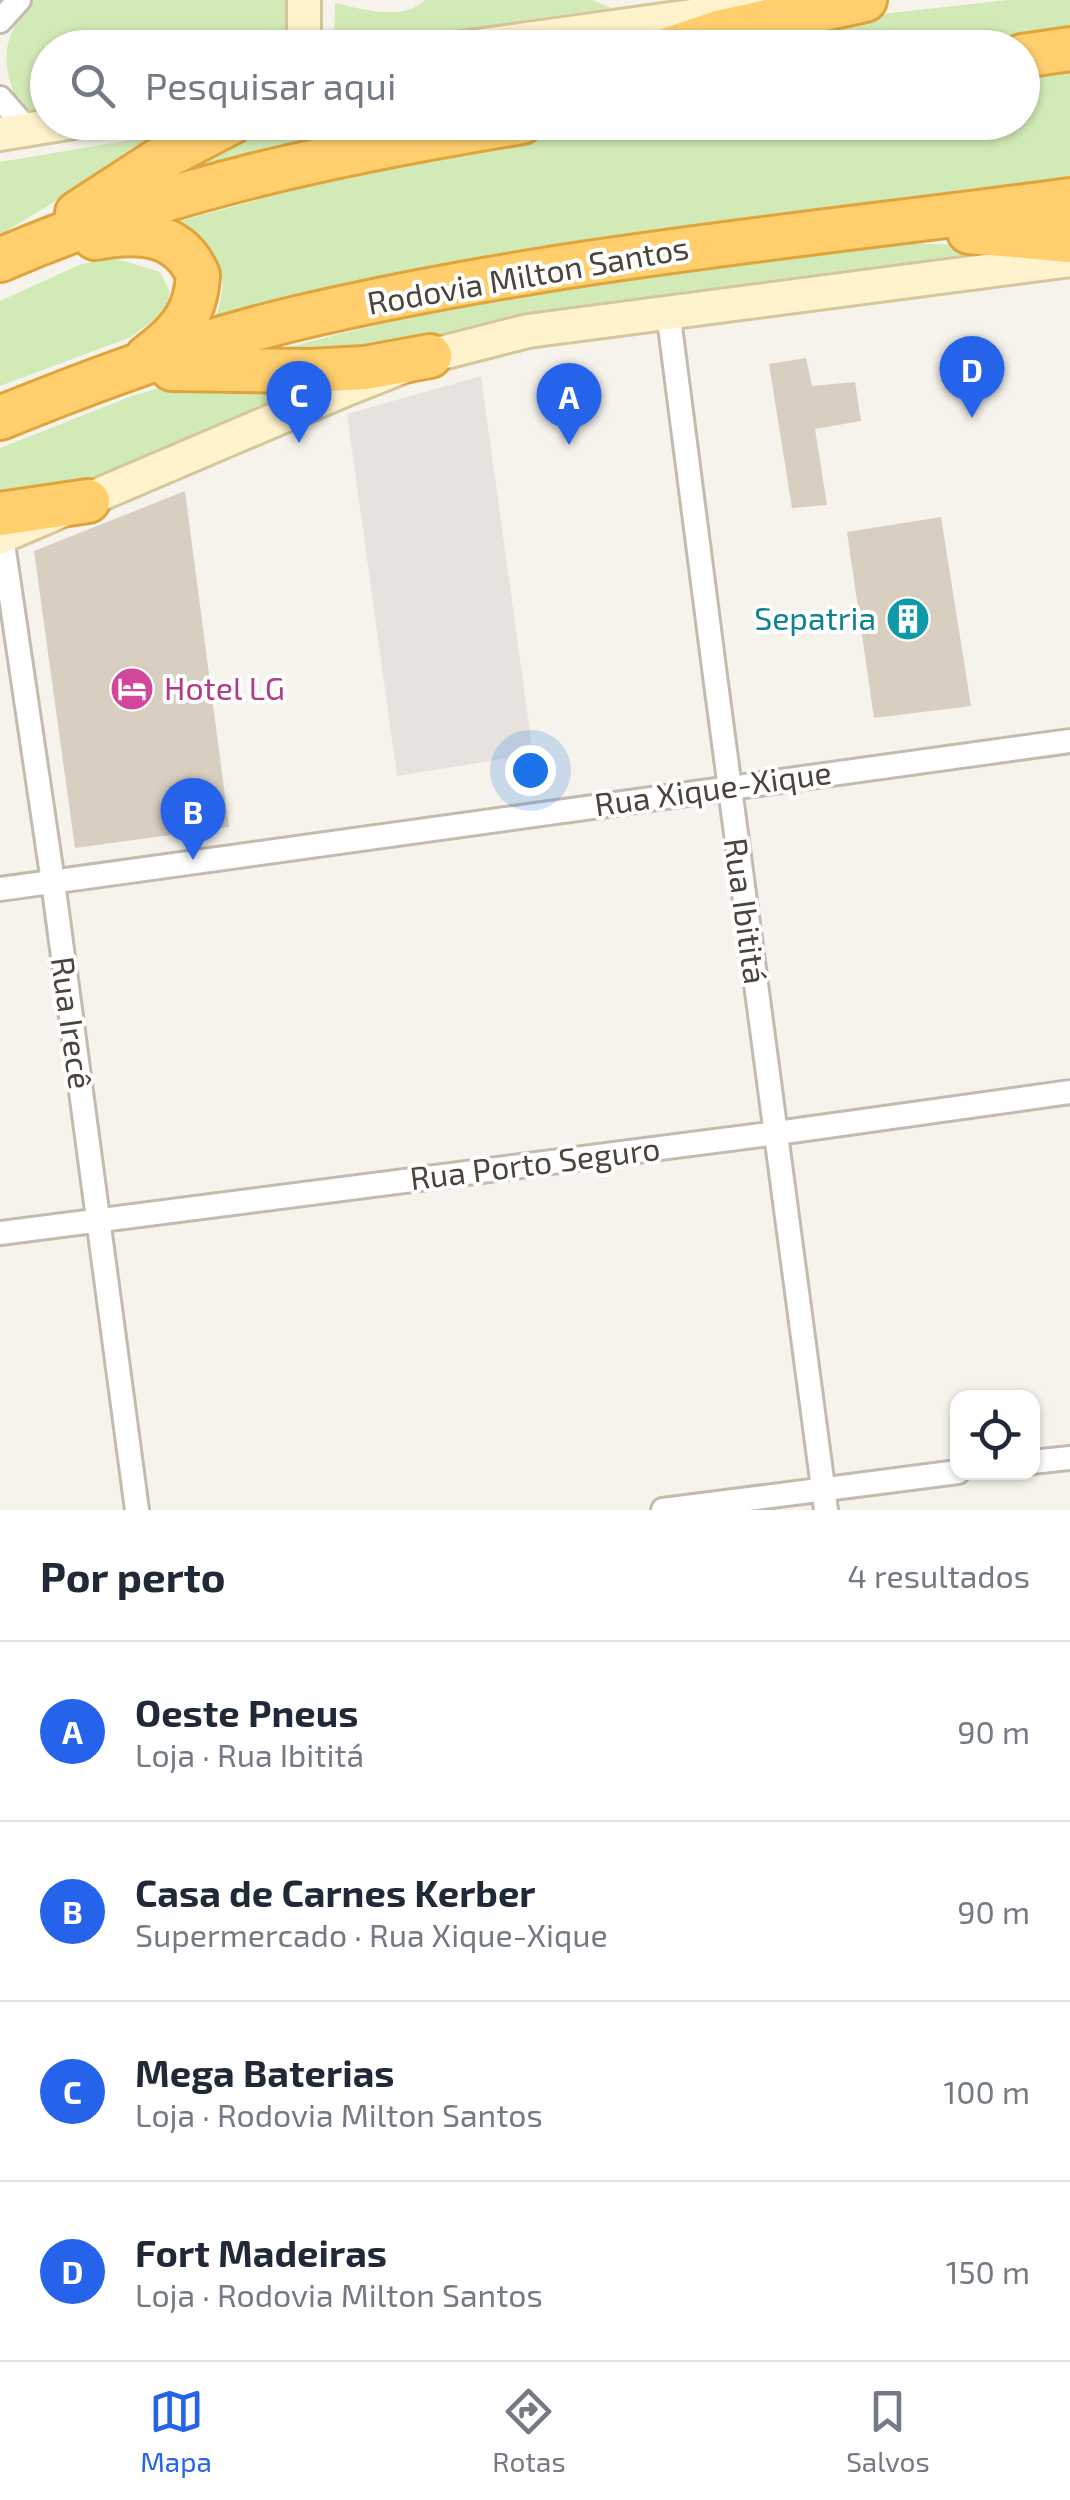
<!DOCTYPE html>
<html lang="pt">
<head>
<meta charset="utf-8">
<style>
	body { margin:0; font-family:"Exo 2",sans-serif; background:#f2f2f3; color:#1f2937 }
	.controls { position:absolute; right:30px; bottom:30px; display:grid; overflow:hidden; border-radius:20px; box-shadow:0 2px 8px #0004 }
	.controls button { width:90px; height:90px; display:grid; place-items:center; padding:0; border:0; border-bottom:2px solid #e0e1e3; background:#fff; color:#1f2937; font:50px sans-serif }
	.you { position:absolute; left:530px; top:770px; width:35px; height:35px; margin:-25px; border:8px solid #fff; border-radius:50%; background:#1a73e8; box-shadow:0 0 0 15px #1a73e833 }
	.badge { display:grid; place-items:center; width:65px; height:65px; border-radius:50%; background:#2563eb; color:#fff; font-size:32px; font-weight:700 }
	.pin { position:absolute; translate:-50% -82px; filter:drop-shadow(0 2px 5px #0008) }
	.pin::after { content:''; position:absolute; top:52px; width:35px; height:30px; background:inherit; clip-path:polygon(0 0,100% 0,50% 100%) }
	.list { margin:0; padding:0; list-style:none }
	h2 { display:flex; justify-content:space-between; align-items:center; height:130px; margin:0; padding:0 40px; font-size:42px }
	h2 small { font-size:32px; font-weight:400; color:#747a83 }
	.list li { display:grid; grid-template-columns:65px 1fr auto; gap:30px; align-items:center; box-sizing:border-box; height:180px; padding:0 40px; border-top:2px solid #e0e1e3 }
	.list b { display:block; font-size:38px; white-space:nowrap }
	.list p { margin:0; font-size:32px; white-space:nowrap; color:#747a83 }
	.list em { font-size:32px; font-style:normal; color:#747a83 }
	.icon { flex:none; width:55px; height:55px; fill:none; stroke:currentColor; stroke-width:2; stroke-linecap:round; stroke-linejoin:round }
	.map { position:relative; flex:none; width:1070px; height:1510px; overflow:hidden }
	.search { position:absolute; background:#fff; box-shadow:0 2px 8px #0004; left:30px; right:30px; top:30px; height:110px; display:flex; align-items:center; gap:25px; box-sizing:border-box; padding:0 35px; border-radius:55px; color:#747a83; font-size:38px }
	.sheet { height:850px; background:#fff }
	nav { display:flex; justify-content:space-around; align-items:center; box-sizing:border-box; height:140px; border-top:2px solid #e0e1e3; background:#fff; font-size:28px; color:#747a83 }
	nav a { display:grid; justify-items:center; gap:5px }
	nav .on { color:#2563eb }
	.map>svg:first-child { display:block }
	.industrial { fill:#e6e2dd }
	.green { fill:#d2eab5 }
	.building { fill:#d8cfc1 }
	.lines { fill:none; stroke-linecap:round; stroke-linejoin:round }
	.street-casing { stroke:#c2bbae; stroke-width:28 }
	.secondary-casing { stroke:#d6c79b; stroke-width:38 }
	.highway-casing { stroke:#e0a43c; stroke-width:48 }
	.street { stroke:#fff; stroke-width:22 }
	.secondary { stroke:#fff3cd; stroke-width:32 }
	.highway { stroke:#ffcf6e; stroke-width:42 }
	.labels { text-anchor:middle; stroke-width:8; stroke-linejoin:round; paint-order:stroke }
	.street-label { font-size:32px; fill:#4b4439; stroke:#fff }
	.culture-label { font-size:32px; fill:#0d838f; stroke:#fff; text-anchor:end }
	.hotel-label { font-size:32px; fill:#b23c85; stroke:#fff; text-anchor:start }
</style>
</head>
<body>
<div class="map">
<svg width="1070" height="1510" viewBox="0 0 1070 1510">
	<rect width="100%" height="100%" fill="#f6f3ec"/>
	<path class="industrial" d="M481 376 533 754 397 776 347 414Z"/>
	<path class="green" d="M31 0H298L294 47 48 48 47 120 22 112C0 65 0 41 31 0Z
		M425 0H592L612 8 519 21 390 47 334 48 335 3C362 9 402 22 425 0Z
		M1009 0H1070V27L925 47 708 48 872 15Z
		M1070 67V178L606 238 211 330C232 275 225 258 180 221L323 182 477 148 673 123 1022 122 1023 73Z
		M203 123 85 183 0 235V162L125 141Z
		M283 123H395L149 185Z
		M904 243 1062 249 400 352 278 350C482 294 695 264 904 243Z
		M111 257 160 272 170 292 165 311 131 337 0 386V301L79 265Z
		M179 382 314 386 78 484 0 502V448L132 396Z"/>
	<path class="building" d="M806 358 812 386 855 382 861 421 815 429 827 505 792 508 769 364Z
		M185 491 229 827 75 848 34 551Z
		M941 517 971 706 874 718 847 532Z"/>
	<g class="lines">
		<defs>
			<path id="street" d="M0 21 19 0
				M0 98 28 130
				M668 311C718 711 774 1110 826 1510
				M2 537 53 882 137 1510
				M0 889 1070 741
				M0 1233 777 1133 1070 1092
				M1032 1462 1070 1458
				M663 1510 958 1472"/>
			<path id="secondary" d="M304 48V0
				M462 48 750 8
				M0 134 74 122
				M0 537 349 388 430 356 528 331 1070 260"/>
			<path id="highway" d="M671 48 722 31 865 0
				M1022 56 1070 49
				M77 213 157 161 232 122
				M969 232 1070 241
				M95 238C137 230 179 231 198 275 196 315 178 334 147 357
				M0 260C165 188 345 151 522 122
				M172 369 310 371 365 368 430 356
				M0 418C96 379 193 343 293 319 549 258 811 235 1070 200
				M0 514 88 501"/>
		</defs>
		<use href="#street" class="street-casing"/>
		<use href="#secondary" class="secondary-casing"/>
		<use href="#highway" class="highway-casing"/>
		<use href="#street" class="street"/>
		<use href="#secondary" class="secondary"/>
		<use href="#highway" class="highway"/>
	</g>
	<defs>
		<symbol id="building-disc" viewBox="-11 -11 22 22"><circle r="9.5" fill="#0f9aa8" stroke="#fff"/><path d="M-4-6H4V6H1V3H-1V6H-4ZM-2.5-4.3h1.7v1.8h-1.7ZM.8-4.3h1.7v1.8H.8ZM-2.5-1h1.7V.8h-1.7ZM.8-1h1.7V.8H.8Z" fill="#fff"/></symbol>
		<symbol id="hotel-disc" viewBox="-11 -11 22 22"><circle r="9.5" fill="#d1479c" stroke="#fff"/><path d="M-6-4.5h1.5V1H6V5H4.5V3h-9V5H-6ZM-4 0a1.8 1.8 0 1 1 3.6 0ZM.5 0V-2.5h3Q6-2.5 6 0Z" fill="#fff"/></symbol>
	</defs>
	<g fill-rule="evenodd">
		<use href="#building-disc" x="883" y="594" width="50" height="50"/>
		<use href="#hotel-disc" x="107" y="664" width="50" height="50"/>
	</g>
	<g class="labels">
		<g class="street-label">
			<text transform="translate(528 276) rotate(-10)" y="11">Rodovia Milton Santos</text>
			<text transform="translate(713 789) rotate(-8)" y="11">Rua Xique-Xique</text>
			<text transform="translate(745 911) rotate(82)" y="11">Rua Ibititá</text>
			<text transform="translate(71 1023) rotate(82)" y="11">Rua Irecê</text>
			<text transform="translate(535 1164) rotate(-7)" y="11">Rua Porto Seguro</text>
		</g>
		<g class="culture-label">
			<text x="876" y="630">Sepatria</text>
		</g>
		<g class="hotel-label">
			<text x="164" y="700">Hotel LG</text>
		</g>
	</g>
</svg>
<div class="controls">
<button><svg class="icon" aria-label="locate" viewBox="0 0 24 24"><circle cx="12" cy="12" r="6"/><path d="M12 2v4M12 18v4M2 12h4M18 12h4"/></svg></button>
</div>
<div class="you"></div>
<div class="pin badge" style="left:569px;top:445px">A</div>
<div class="pin badge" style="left:193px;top:860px">B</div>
<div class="pin badge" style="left:299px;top:443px">C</div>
<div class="pin badge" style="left:972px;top:418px">D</div>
<div class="search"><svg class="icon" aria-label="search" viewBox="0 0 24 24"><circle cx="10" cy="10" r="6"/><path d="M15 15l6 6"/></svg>Pesquisar aqui</div>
</div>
<section class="sheet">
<h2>Por perto<small>4 resultados</small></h2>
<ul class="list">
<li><span class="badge">A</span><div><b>Oeste Pneus</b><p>Loja · Rua Ibititá</p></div><em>90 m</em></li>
<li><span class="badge">B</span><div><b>Casa de Carnes Kerber</b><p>Supermercado · Rua Xique-Xique</p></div><em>90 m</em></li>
<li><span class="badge">C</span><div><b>Mega Baterias</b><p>Loja · Rodovia Milton Santos</p></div><em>100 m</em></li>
<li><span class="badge">D</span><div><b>Fort Madeiras</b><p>Loja · Rodovia Milton Santos</p></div><em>150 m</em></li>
</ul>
</section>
<nav>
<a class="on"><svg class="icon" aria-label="map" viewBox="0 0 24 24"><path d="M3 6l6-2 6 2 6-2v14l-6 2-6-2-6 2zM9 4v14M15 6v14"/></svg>Mapa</a>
<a><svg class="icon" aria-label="directions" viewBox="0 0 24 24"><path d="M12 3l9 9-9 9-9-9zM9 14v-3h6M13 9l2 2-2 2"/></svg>Rotas</a>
<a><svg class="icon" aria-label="saved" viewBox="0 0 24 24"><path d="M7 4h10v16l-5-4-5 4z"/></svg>Salvos</a>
</nav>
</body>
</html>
